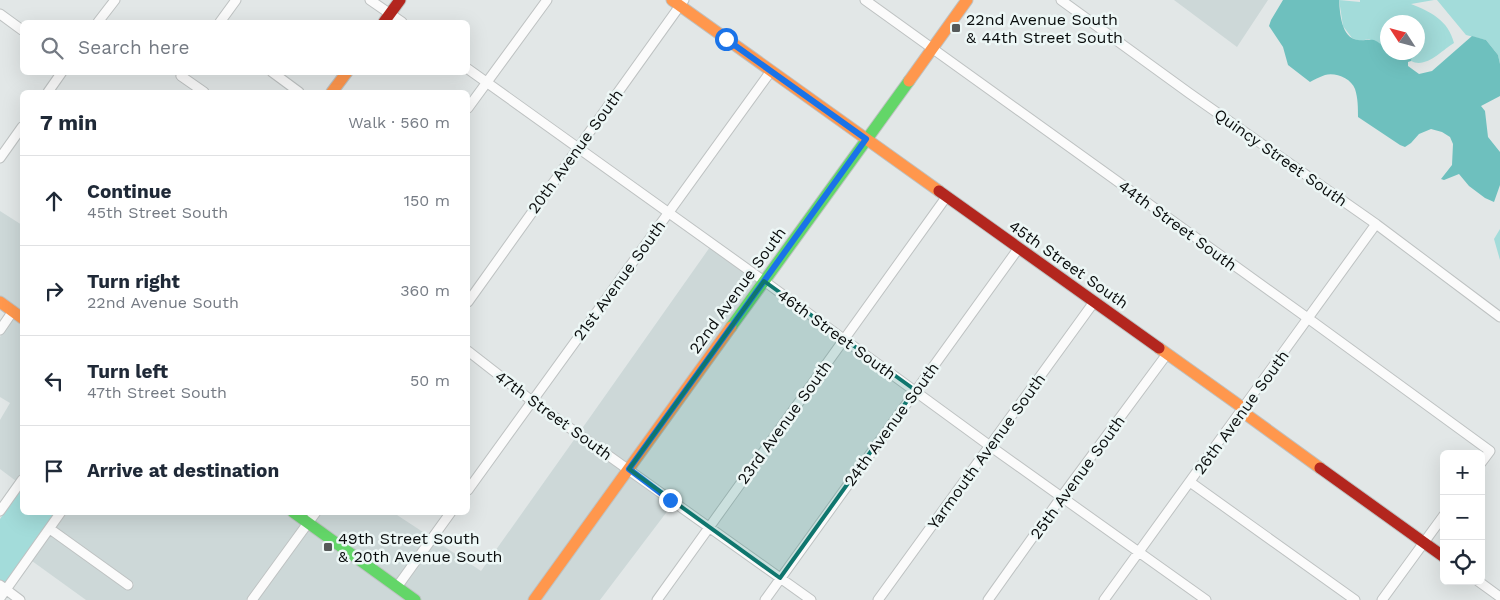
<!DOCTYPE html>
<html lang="en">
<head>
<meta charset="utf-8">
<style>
	body { margin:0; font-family:"Work Sans",sans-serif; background:#f2f2f3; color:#1f2937 }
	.controls { position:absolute; right:15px; bottom:15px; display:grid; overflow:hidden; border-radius:8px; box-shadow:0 5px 20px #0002 }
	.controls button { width:45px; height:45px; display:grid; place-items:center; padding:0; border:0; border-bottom:1px solid #e0e1e3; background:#fff; color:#1f2937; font:25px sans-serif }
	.compass { position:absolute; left:1380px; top:15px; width:45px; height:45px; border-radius:50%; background:#fff; box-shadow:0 5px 20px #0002; rotate:306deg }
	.stop { position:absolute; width:15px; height:15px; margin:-11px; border:4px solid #1a73e8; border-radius:50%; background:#fff }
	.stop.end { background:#1a73e8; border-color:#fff; box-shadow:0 1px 5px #0008 }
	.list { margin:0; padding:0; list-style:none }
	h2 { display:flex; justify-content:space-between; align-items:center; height:65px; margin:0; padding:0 20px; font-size:21px }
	h2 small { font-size:16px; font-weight:400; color:#747a83 }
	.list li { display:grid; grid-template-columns:32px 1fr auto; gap:15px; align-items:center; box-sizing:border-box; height:90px; padding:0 20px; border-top:1px solid #e0e1e3 }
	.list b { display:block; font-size:19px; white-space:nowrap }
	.list p { margin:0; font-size:16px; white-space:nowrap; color:#747a83 }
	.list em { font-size:16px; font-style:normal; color:#747a83 }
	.icon { flex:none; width:28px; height:28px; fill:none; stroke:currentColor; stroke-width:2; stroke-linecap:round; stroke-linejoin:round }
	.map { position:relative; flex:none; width:1500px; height:600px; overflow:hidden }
	.search { position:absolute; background:#fff; box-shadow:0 5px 20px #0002; left:20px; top:20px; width:450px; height:55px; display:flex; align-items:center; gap:12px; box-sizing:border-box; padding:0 18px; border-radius:8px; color:#747a83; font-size:19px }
	.panel { position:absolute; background:#fff; box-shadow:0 5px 20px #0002; left:20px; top:90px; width:450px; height:425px; border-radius:8px }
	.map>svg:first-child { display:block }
	.built { fill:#cdd8d8 }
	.green { fill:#a3dcda }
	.water { fill:#6ec0be }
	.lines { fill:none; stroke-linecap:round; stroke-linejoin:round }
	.street-casing { stroke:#bec2c2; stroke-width:11 }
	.fast-casing { stroke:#bec2c2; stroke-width:13 }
	.slow-casing { stroke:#bec2c2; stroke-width:13 }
	.jam-casing { stroke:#bec2c2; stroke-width:13 }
	.street { stroke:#fbfbfb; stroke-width:9 }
	.fast { stroke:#63d668; stroke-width:11 }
	.slow { stroke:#ff974d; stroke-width:11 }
	.jam { stroke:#b3261e; stroke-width:11 }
	.route { stroke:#1a73e8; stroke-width:6 }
	.marked { fill:#0f766e; fill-opacity:0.2; stroke:#0f766e; stroke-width:4; stroke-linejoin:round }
	.poi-dot { fill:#565959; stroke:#edf7f6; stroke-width:2 }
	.labels { text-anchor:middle; stroke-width:5; stroke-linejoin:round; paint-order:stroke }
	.poi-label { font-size:16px; fill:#0a0d0d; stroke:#edf7f6; text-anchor:start }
	.street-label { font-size:16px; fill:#0a0d0d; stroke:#edf7f6 }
</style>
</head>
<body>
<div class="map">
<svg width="1500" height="600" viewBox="0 0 1500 600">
	<rect width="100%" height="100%" fill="#e2e7e7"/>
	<path class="built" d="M1174 0H1268L1237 47Z
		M0 211 22 225V309L20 312 0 297Z
		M710 247 758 281 627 463 581 430Z
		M14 317 22 323V472L16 481 0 469V420L10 403 0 397V337Z
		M576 437 623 470 529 600H421L403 587 436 541 481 571Z
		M630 475 672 505 600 600H540Z
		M286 512 302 524 246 600H86L32 561 51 534 129 590 134 584 56 528 67 513Z
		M321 513H394L429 536 396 582 314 523Z
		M309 529 408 600H257Z"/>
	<path class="green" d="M1339 0 1360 2V0H1434L1411 4C1431 12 1448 20 1454 43 1442 50 1426 69 1411 61L1413 53 1418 52V22H1388L1387 48 1369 39 1360 41 1352 38 1343 26Z
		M1437 0H1500V64L1498 55 1486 40 1466 35Z
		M1500 229V260L1494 239Z
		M22 487V512L56 513 5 583 0 580V519Z"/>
	<path class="water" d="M1283 0H1339C1340 13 1341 38 1358 40 1363 41 1368 39 1374 40 1379 42 1382 46 1387 48L1388 52 1413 53 1411 61 1408 62V66L1419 74 1432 71 1472 36 1486 40 1498 55 1500 64V96L1481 106 1485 111 1488 137 1500 152V185L1494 202 1485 198 1469 186 1459 174 1444 180 1441 179 1452 165 1453 144 1450 137 1442 132 1431 129 1419 134 1411 143 1405 147 1400 145 1358 117C1358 108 1358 98 1355 89 1351 78 1335 72 1325 75 1319 77 1314 80 1310 82L1288 65 1283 47 1269 26 1271 20Z"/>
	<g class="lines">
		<defs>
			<path id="street" d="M370 0 402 22
				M865 0 1309 319 1490 451 1481 463
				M1061 0 1189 93 1376 224 1500 317
				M0 14 22 30
				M98 22 115 0
				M220 22 236 0
				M468 69 764 281 990 446 1206 600
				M183 72 181 76 204 92
				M272 72 299 92
				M48 92 62 72
				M468 108 547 0
				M0 158 22 127
				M468 302 684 0
				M0 330 13 311
				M468 351 532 401 811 600
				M1190 482 1355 600
				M468 490 771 71
				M0 511 22 480
				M50 529 128 585
				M1478 581 1500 597
				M0 585 20 600
				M397 587 451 512
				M0 598 61 512
				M252 600 316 512
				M657 600 947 196
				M765 600 1018 249
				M878 600 1094 302
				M988 600 1062 496 1167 354
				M1104 600 1376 224
				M1382 600 1444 515"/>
			<path id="fast" d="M731 327 909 81
				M293 512 415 600"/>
			<path id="slow" d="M672 0 939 191
				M909 81 967 0
				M332 92 347 72
				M0 302 22 318
				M1159 348 1243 408 1247 415 1320 468
				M534 600 731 327"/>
			<path id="jam" d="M384 22 400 0
				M939 191 1159 348
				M1320 468 1444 557"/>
		</defs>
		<use href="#street" class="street-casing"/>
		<use href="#fast" class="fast-casing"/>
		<use href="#slow" class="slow-casing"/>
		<use href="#jam" class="jam-casing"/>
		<use href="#street" class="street"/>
		<use href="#fast" class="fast"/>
		<use href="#slow" class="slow"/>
		<use href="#jam" class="jam"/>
	</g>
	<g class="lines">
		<path class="route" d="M670 500 629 469 866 139 726 39"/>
	</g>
	<path class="marked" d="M764 281 915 390 780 578 629 469Z"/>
	<g class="poi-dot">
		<rect x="951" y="23" width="10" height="10" rx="2.5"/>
		<rect x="323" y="542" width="10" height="10" rx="2.5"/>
	</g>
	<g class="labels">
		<g class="poi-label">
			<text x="966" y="25">22nd Avenue South<tspan x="966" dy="18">&amp; 44th Street South</tspan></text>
			<text x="338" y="544">49th Street South<tspan x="338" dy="18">&amp; 20th Avenue South</tspan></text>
		</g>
		<g class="street-label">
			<text transform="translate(575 151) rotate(-54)" y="6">20th Avenue South</text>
			<text transform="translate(1281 157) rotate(35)" y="6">Quincy Street South</text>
			<text transform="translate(1178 225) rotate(36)" y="6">44th Street South</text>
			<text transform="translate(1069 264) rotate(35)" y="6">45th Street South</text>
			<text transform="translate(619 280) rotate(-54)" y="6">21st Avenue South</text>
			<text transform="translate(737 290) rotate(-54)" y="6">22nd Avenue South</text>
			<text transform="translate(837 334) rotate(36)" y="6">46th Street South</text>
			<text transform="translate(1241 412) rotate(-54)" y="6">26th Avenue South</text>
			<text transform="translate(554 415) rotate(36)" y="6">47th Street South</text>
			<text transform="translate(784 422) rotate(-54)" y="6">23rd Avenue South</text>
			<text transform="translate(891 424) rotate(-54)" y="6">24th Avenue South</text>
			<text transform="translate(986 451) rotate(-54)" y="6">Yarmouth Avenue South</text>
			<text transform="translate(1077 477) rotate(-54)" y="6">25th Avenue South</text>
		</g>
	</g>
</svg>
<div class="controls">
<button>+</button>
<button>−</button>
<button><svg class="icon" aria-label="locate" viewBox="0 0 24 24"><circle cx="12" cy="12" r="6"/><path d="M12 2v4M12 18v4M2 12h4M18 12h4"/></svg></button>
</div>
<svg class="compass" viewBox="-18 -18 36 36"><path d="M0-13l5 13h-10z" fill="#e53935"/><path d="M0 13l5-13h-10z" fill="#747a83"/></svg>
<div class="stop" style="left:726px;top:39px"></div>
<div class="stop end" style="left:670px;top:500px"></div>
<div class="search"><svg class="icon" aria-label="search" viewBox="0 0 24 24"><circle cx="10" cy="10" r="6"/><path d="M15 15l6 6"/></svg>Search here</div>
<section class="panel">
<h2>7 min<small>Walk · 560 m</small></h2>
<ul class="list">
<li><svg class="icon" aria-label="ahead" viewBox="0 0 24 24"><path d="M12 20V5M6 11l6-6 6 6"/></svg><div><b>Continue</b><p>45th Street South</p></div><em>150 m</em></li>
<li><svg class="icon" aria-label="right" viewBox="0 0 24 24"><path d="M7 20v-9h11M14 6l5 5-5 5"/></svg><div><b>Turn right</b><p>22nd Avenue South</p></div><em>360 m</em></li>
<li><svg class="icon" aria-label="left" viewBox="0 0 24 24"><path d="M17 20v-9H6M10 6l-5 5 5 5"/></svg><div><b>Turn left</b><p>47th Street South</p></div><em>50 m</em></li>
<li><svg class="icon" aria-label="arrive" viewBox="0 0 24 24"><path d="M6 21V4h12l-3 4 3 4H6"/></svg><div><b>Arrive at destination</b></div></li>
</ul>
</section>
</div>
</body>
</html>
